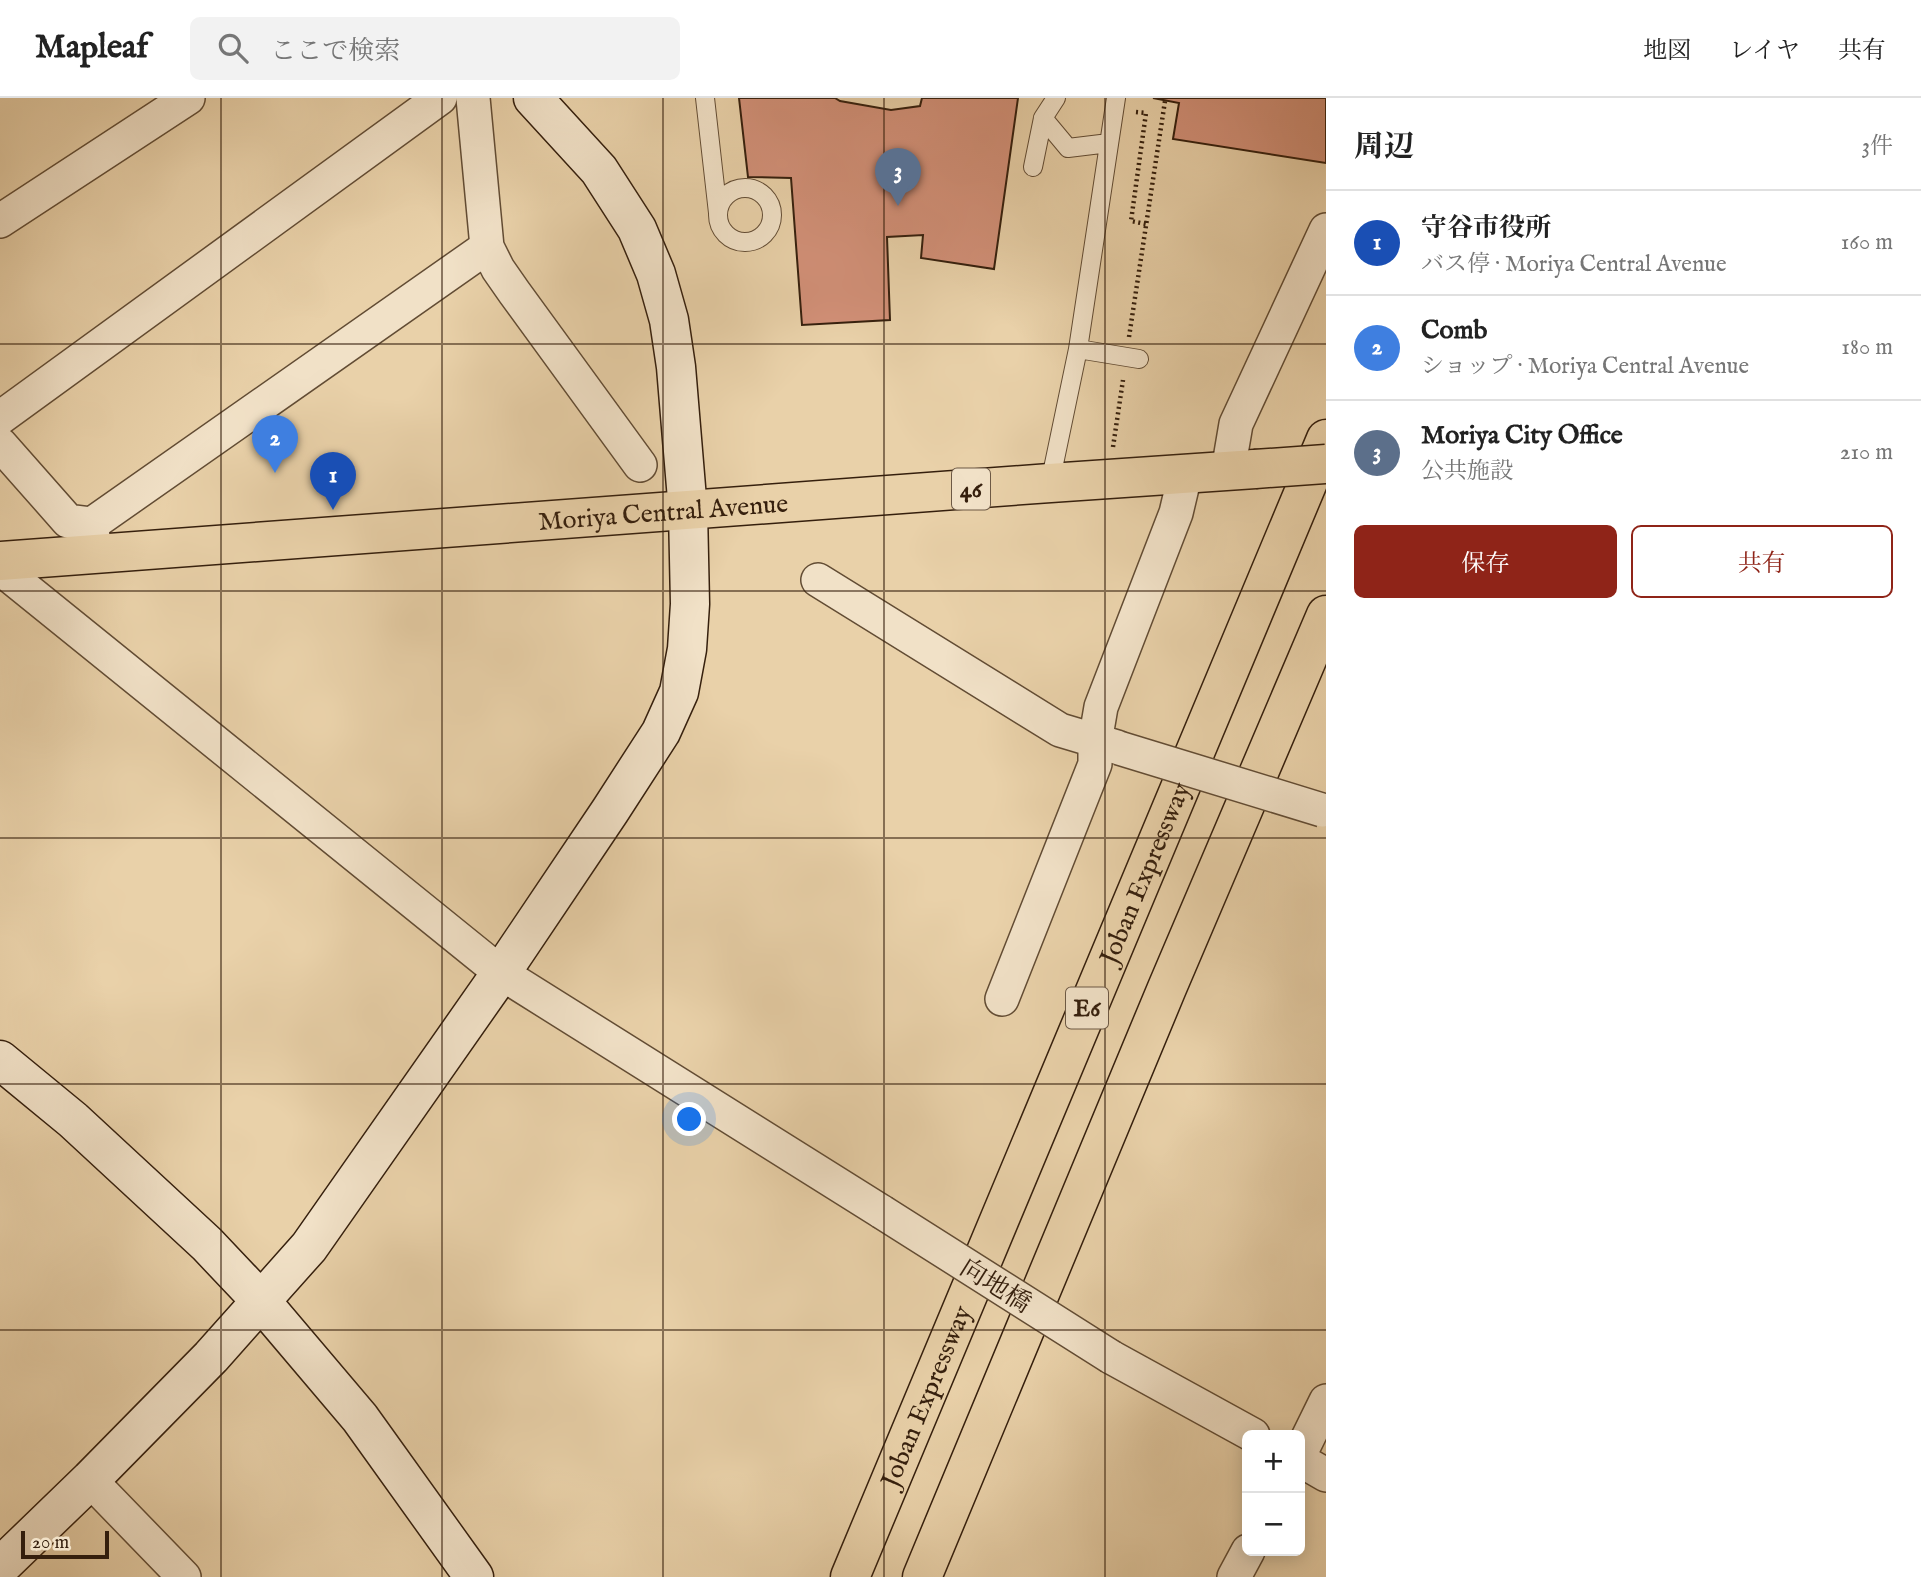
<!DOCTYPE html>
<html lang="ja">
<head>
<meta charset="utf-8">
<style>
	body { margin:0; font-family:"IM FELL English","Noto Serif JP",serif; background:#f2f2f2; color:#222 }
	.controls { position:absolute; right:21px; bottom:21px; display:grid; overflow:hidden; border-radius:10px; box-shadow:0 4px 18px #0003 }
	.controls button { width:63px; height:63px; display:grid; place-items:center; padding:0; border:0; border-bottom:2px solid #e0e0e0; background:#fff; color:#222; font:35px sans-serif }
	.scale { position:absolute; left:21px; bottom:18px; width:88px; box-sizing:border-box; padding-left:7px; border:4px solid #351f0d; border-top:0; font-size:19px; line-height:24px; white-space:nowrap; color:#351f0d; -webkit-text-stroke:5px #f1e1c7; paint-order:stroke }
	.you { position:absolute; left:690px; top:1022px; width:24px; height:24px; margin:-18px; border:5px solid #fff; border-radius:50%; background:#1a73e8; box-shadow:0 0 0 10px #1a73e833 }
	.badge { display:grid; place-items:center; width:46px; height:46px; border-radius:50%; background:#8f2418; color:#fff; font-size:23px; font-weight:700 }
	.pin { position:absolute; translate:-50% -58px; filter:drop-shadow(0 2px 4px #0008) }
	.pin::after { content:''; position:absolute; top:37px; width:24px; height:21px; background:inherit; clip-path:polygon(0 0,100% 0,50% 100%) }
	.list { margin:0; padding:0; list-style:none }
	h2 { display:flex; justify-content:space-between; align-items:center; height:91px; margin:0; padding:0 28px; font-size:30px }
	h2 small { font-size:23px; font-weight:400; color:#767676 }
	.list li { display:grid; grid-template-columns:46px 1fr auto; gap:21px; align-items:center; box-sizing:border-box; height:105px; padding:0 28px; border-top:2px solid #e0e0e0 }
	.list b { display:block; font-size:26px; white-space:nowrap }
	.list p { margin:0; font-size:23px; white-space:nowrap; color:#767676 }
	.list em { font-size:23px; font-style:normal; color:#767676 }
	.actions { display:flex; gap:14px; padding:21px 28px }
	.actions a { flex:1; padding:16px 0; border:2px solid #8f2418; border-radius:10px; text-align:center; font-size:24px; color:#8f2418 }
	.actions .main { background:#8f2418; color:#fff }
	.icon { flex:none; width:38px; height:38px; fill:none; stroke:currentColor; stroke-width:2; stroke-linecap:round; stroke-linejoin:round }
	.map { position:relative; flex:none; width:1326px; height:1479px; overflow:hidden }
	header { display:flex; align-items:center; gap:42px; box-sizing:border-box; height:98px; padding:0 35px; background:#fff; border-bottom:2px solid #e0e0e0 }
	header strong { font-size:33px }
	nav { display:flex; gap:38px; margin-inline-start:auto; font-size:24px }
	.search { width:490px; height:63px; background:#f2f2f2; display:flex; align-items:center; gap:18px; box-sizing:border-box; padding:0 24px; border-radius:10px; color:#767676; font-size:26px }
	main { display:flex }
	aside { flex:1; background:#fff }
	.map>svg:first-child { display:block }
	.building { fill:#d29078; stroke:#351f0d; stroke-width:2 }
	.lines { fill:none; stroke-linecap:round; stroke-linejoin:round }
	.lane-casing { stroke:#624c34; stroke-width:20 }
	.street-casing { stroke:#624c34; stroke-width:36 }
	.secondary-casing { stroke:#351f0d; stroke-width:41 }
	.primary-casing { stroke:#351f0d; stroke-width:41 }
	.highway-casing { stroke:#351f0d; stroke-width:41 }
	.path { stroke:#351f0d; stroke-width:4.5; stroke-dasharray:2 3.5; stroke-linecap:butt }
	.lane { stroke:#f1e1c7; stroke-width:18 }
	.street { stroke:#f1e1c7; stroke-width:33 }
	.secondary { stroke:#f1e1c7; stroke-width:38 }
	.primary { stroke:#e9d1a9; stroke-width:38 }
	.highway { stroke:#e9d1a9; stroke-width:38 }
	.street-bridge-casing { stroke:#624c34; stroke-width:36; stroke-linecap:butt }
	.primary-bridge-casing { stroke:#351f0d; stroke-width:41; stroke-linecap:butt }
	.street-bridge { stroke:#f1e1c7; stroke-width:33 }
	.primary-bridge { stroke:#e9d1a9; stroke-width:38 }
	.grid { fill:none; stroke:#351f0d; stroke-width:2; stroke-opacity:0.55 }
	.labels { text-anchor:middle; stroke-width:6; stroke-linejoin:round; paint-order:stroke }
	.shield { fill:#f1e1c7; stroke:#6d5945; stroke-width:2 }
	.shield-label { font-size:24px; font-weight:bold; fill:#351f0d }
	.street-label { font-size:26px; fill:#351f0d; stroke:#f1e1c7 }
</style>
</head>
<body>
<header>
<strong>Mapleaf</strong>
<div class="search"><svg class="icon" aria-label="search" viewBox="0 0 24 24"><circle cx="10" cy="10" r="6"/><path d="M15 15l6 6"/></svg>ここで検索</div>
<nav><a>地図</a><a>レイヤ</a><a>共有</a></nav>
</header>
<main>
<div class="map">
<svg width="1326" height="1479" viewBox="0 0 1326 1479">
	<rect width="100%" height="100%" fill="#e9d1a9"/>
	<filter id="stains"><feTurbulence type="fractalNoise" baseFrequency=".00286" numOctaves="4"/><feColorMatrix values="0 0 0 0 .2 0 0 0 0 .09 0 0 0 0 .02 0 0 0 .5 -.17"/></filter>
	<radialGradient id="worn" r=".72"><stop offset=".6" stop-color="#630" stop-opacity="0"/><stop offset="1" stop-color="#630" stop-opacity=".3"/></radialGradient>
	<path class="building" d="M739 0H835L840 3 891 12 920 8 922 0H1018L994 171 921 160 923 137 887 139 890 222 802 227 791 80 748 79Z
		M1153 0H1326V65L1173 41 1179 5Z"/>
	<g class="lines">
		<defs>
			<path id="lane" d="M705 0 718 115
				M1056 0 1043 20 1068 50 1109 45
				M1033 69 1043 20
				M718 117a27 27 0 1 1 54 0a27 27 0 1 1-54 0Z
				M1078 251 1139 261
				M1050 385 1078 251 1116 0"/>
			<path id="street" d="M473 0 487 149 498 171 514 194 640 367
				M0 123 188 0
				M0 320 440 0
				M0 346 68 423 92 426
				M1228 373 1236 326 1326 132
				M94 455 92 426 487 149
				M0 470 501 875 882 1114
				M818 482 1060 632 1117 649
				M1002 901 1095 666V644L1101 609 1176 415 1185 377
				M1111 1259 1253 1337
				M1300 1356 1326 1303
				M1300 1362 1326 1377
				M90 1382 184 1479
				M1234 1479 1248 1453"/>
			<path id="secondary" d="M0 962 73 1022 207 1146 260 1202 360 1320 474 1479
				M0 1469 90 1382 211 1259 309 1149 501 875 610 713 661 634 679 594 687 551 690 506 688 413 676 269 669 222 656 176 637 131 599 72 533 0"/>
			<g id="primary">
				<path id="s1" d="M0 463 1050 385 1255 371"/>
			</g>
			<g id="highway">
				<path id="s2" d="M850 1479 1326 341"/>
				<path d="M922 1479 1167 890 1326 517"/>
			</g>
		</defs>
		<use href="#lane" class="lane-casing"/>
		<use href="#street" class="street-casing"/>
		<use href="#secondary" class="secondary-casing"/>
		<use href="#primary" class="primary-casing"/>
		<use href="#highway" class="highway-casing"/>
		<path class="path" d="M1136 14 1146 15 1131 123 1146 126
			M1129 239 1165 3
			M1113 349 1123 282"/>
		<use href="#lane" class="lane"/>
		<use href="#street" class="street"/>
		<use href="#secondary" class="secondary"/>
		<use href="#primary" class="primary"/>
		<use href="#highway" class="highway"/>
		<defs>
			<path id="street-bridge" d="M1119 650 1322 712
				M882 1114 1111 1259"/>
			<path id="primary-bridge" d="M1255 371 1326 366"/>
		</defs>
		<use href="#street-bridge" class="street-bridge-casing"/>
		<use href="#primary-bridge" class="primary-bridge-casing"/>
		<use href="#street-bridge" class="street-bridge"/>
		<use href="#primary-bridge" class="primary-bridge"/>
	</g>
	<path class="grid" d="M221 0V1479M442 0V1479M663 0V1479M884 0V1479M1105 0V1479M0 246H1326M0 493H1326M0 740H1326M0 986H1326M0 1232H1326"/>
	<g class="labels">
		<g class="shield">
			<rect x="952" y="370.5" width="38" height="41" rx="5"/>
			<rect x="1066" y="889.5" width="42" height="41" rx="5"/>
		</g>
		<g class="shield-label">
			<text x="971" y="399">46</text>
			<text x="1087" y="918">E6</text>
		</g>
		<g class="street-label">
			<text dy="9" stroke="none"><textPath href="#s1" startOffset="665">Moriya Central Avenue</textPath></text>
			<text dy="9" stroke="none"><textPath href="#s2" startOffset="763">Joban Expressway</textPath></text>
			<text transform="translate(996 1187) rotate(32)" y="9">向地橋</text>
			<text dy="9" stroke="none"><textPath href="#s2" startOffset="196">Joban Expressway</textPath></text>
		</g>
	</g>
	<rect width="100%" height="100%" filter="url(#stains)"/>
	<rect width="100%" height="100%" fill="url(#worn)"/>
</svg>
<div class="controls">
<button>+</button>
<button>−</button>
</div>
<div class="scale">20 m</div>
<div class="you"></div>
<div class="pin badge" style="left:333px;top:412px;background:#1a4fb4">1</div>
<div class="pin badge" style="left:275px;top:375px;background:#3f7fe0">2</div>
<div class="pin badge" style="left:898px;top:108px;background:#5c6f8a">3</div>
</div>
<aside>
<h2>周辺<small>3件</small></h2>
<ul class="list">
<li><span class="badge" style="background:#1a4fb4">1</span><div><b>守谷市役所</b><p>バス停 · Moriya Central Avenue</p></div><em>160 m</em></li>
<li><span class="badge" style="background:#3f7fe0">2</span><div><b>Comb</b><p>ショップ · Moriya Central Avenue</p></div><em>180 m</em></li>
<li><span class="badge" style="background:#5c6f8a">3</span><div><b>Moriya City Office</b><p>公共施設</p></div><em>210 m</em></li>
</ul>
<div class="actions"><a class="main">保存</a><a>共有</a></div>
</aside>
</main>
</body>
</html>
